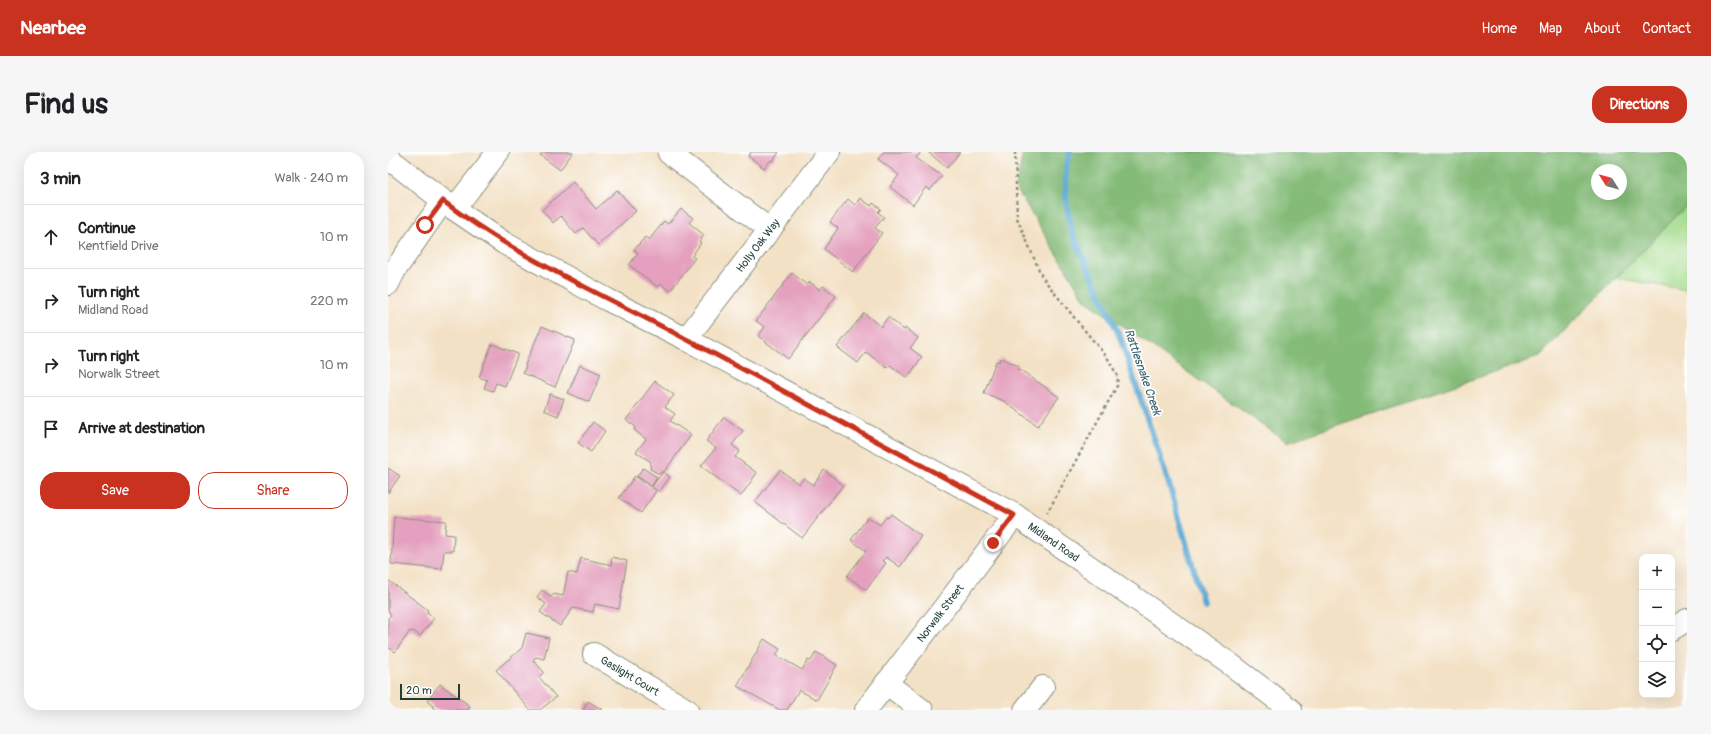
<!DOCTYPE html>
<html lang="en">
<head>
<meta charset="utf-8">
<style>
	body { margin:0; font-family:Pangolin,sans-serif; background:#f6f6f6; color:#202124 }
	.controls { position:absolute; right:12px; bottom:12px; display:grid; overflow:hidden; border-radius:8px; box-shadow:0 4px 16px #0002 }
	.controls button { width:36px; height:36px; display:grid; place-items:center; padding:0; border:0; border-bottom:1px solid #e0e0e0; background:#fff; color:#202124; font:20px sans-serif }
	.compass { position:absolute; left:1203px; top:12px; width:36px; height:36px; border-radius:50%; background:#fff; box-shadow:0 4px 16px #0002; rotate:307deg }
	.scale { position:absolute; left:12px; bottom:10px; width:60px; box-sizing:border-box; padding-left:4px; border:2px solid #1f3d34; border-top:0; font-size:11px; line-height:14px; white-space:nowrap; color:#1f3d34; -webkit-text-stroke:3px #fff; paint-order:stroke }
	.stop { position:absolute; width:12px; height:12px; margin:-9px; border:3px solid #c8321e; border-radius:50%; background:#fff }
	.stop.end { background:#c8321e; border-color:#fff; box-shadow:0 1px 4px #0008 }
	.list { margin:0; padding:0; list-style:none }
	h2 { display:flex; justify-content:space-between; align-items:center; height:52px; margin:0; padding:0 16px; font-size:17px }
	h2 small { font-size:13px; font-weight:400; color:#757577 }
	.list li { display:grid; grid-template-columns:26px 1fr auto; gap:12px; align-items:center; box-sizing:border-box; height:64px; padding:0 16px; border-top:1px solid #e0e0e0 }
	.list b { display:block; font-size:15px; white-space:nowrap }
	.list p { margin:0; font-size:13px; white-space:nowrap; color:#757577 }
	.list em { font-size:13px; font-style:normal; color:#757577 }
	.actions { display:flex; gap:8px; padding:12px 16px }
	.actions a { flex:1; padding:9px 0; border:1px solid #c8321e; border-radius:16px; text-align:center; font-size:14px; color:#c8321e }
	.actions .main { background:#c8321e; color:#fff }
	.icon { flex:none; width:22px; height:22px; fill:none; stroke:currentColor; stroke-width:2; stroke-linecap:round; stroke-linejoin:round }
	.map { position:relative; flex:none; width:1299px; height:558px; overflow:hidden; border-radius:16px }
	header { display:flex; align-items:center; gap:24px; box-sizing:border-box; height:56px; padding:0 20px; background:#c8321e; color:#fff }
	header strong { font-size:19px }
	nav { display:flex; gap:22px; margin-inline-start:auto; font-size:14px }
	.intro { display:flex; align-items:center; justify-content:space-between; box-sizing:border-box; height:96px; padding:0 24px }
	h1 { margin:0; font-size:28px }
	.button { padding:10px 18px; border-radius:16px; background:#c8321e; color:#fff; font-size:14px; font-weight:700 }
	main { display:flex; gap:24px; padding:0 24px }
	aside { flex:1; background:#fff; border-radius:16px; box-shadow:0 4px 16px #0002 }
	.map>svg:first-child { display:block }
	.green { fill:#a5db8c; stroke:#628c60 }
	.forest { fill:#84bb78; stroke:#527c56; fill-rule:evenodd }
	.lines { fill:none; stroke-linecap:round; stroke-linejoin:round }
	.stream { stroke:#5aa8d3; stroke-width:6 }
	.building { fill:#e4a0be }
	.minor-casing { stroke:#898f7c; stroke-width:24 }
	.major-casing { stroke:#898f7c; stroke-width:24 }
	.path { stroke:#898f7c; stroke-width:2.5; stroke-dasharray:3 3; stroke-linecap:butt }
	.minor { stroke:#fff; stroke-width:22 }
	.major { stroke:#fff; stroke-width:22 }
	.route { stroke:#c8321e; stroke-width:5 }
	.labels { text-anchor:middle; stroke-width:3.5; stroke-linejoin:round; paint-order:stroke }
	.street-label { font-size:11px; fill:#1f3d34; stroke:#fff }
	.water-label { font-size:12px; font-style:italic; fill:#34626c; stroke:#fff }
</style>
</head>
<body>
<header>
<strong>Nearbee</strong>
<nav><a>Home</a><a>Map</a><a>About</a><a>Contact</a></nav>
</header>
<div class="intro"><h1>Find us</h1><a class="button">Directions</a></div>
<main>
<aside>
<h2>3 min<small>Walk · 240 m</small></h2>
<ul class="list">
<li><svg class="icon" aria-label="ahead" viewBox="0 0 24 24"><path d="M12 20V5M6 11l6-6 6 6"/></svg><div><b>Continue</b><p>Kentfield Drive</p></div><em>10 m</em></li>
<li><svg class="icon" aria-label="right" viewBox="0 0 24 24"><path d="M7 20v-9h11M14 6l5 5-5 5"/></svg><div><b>Turn right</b><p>Midland Road</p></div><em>220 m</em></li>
<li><svg class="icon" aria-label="right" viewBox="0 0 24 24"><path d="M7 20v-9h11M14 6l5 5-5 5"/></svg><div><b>Turn right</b><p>Norwalk Street</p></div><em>10 m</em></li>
<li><svg class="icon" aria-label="arrive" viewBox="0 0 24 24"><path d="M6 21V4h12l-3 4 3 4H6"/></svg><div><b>Arrive at destination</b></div></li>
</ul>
<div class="actions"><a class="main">Save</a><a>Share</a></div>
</aside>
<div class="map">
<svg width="1299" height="558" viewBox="0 0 1299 558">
	<rect width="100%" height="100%" fill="#fff"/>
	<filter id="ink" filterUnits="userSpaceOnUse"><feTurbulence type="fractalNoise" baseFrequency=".025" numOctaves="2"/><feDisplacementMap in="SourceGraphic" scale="8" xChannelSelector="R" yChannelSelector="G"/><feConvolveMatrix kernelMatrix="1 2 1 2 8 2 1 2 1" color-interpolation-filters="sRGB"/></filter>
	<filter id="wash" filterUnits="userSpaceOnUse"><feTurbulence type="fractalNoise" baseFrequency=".012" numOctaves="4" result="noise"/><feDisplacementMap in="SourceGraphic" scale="16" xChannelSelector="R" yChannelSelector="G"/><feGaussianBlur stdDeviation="0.9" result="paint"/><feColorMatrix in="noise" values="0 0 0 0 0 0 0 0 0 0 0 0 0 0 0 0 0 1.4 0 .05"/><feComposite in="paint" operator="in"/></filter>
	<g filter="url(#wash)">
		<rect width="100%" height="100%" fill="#f3e1c5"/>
		<path class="green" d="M1299 53V138L1228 126Z"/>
		<path class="forest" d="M635 0H1299V53L1151 205 899 290 697 148 628 36ZM1209 18H1233V42H1209Z"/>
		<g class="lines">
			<path class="stream" d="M682 0 678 14V48L684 81 732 185 782 335 815 450"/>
		</g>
		<g id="blocks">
			<path class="building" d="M155 0H185L172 18 152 3Z
				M363 0H391L385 9 383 8 376 16 360 4Z
				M495 0H533L528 6 554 24 542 38 538 35 525 53 502 35 511 23 490 7Z
				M540 0H572L559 16Z
				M185 30 208 57 229 38 248 59 210 93 195 76 188 82 173 64 165 71 154 58Z
				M472 46 483 54 485 51 493 57 490 60 496 65 487 76 494 81 465 120 436 97 450 76 442 70 460 47 467 53Z
				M293 57 305 66 301 71 316 83 311 90 313 91 304 104 307 106 282 139 273 132 270 135 241 113 250 101 246 98 257 85 261 88 276 69 280 72Z
				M404 121 419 133 422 130 432 138 435 134 448 144 400 207 370 184 377 175 368 169Z
				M476 161 493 175 500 165 516 178 517 176 530 186 522 196 534 205 519 226 502 213 499 216 478 200 470 211 449 195Z
				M154 174 187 188 167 235 135 221 138 214 137 213Z
				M104 192 130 202 117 234 108 231 105 239 96 236 99 228 91 225Z
				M612 206 631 214 629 217 637 221 671 245 650 274 616 249 596 241 608 209 611 210Z
				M192 213 213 222 201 250 180 241Z
				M267 229 286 243 277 255 287 262 282 269 303 283 276 320 275 319 271 322 262 317 263 310 248 300 258 287 246 278 248 275 238 268Z
				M162 242 176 247 170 264 156 258Z
				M336 265 355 279 344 293 352 299 347 305 369 321 353 344 313 314 328 296 318 289Z
				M205 270 217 279 203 300 190 291Z
				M0 316 12 324 0 341Z
				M255 316 269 325 264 334 249 324Z
				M392 318 411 332 416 326 425 333 436 318 455 333 414 386 367 350Z
				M275 320 282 325 271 340 264 334Z
				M247 324 268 339 253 361 231 346Z
				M503 362 533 384 512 415 498 405 494 409 498 411 478 438 459 424 478 399 463 388 480 365 492 373 498 365 500 366Z
				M6 365 58 369 57 382 66 383 65 399H56L54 417 3 412Z
				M224 405 239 409 231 457 207 452 205 460 185 456 172 474 152 460 158 452 149 445 154 438 163 445 166 442 175 444 180 420 189 422 193 406 223 413Z
				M0 428 40 458 39 460 46 466 32 484 25 479 23 480 22 479 7 500 0 495V466L3 463 0 458Z
				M138 481 161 486 156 507 148 505 145 508 156 520 151 525 168 545 152 558H142L108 518 134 496Z
				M376 487 392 497 388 503 414 518 420 508 423 509 428 500 449 513 429 548 411 538 399 558H392L349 534Z
				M52 532 82 554 80 558H48L44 555 45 554 39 549Z
				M200 549 215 558H195Z"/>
		</g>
	</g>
	<g filter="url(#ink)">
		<use href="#blocks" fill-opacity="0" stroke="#898f7c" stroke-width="1"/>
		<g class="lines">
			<defs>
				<g id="minor">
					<path d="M281 1 382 78"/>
					<path d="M66 57 110 0"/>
					<path d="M0 132 7 118 55 49"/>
					<path id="s1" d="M298 187 441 0"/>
					<path d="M1284 477 1299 468"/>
					<path id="s2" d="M206 502 299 558"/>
					<path d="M498 531 534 558"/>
					<path id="s3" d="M478 558 627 363"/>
					<path d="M637 558 655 535"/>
				</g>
				<g id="major">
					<path id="s4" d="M0 6 66 57 116 91 220 148 298 187 627 363 842 512 903 558"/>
				</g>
			</defs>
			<use href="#minor" class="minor-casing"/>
			<use href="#major" class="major-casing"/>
			<path class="path" d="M627 0 629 66 654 125 693 174 719 205 730 225 729 234 659 361"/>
			<use href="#minor" class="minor"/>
			<use href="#major" class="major"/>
		</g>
	</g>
	<g class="lines" filter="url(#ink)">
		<path class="route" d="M37 73 55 49C130 106 217 144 300 188 409 246 518 305 626 363L605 391"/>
	</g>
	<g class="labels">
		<g class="street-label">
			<text dy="4" stroke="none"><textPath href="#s1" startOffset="118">Holly Oak Way</textPath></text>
			<text dy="4" stroke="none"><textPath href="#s4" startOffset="770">Midland Road</textPath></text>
			<text dy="4" stroke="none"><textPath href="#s3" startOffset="122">Norwalk Street</textPath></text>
			<text dy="4" stroke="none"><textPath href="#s2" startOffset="42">Gaslight Court</textPath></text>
		</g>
		<g class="water-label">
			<text transform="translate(755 220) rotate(71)" y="4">Rattlesnake Creek</text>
		</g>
	</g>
</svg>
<div class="controls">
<button>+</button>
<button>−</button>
<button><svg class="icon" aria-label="locate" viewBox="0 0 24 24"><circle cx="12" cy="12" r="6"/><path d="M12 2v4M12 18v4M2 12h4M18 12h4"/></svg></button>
<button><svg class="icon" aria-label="layers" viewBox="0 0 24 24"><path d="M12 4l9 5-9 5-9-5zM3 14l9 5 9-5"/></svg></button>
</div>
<svg class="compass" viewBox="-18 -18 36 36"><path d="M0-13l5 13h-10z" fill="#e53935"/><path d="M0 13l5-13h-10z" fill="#757577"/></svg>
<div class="scale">20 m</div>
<div class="stop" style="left:37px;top:73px"></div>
<div class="stop end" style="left:605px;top:391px"></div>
</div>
</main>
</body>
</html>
